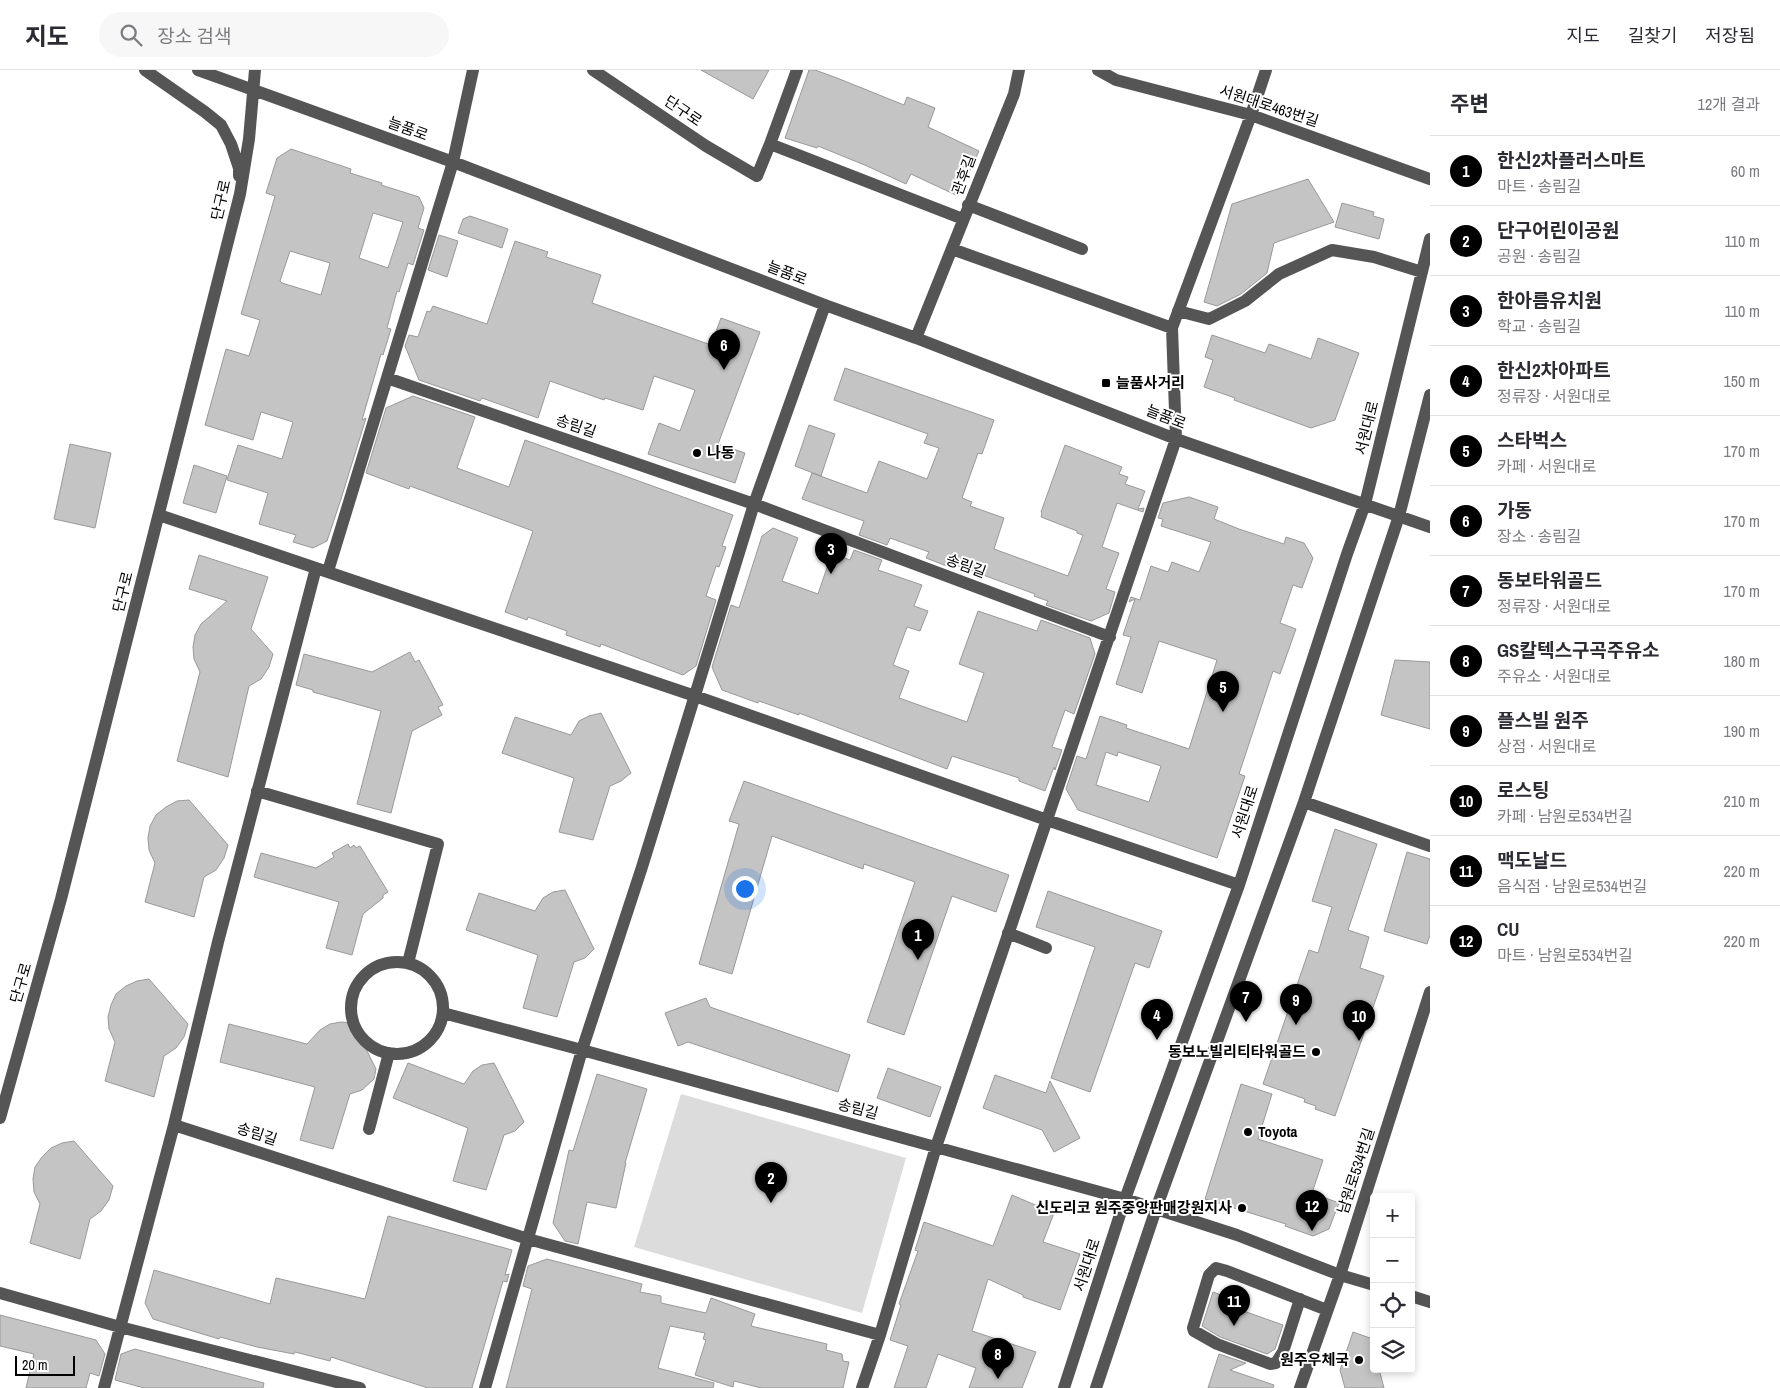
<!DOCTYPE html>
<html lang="ko">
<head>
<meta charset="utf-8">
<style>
	body { margin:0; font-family:"Archivo Narrow","Noto Sans KR",sans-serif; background:#f7f7f7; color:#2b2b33 }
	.controls { position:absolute; right:15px; bottom:15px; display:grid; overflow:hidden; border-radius:5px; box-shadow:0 2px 8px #0003 }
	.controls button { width:45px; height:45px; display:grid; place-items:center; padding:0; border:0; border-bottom:1px solid #e1e1e2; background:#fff; color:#2b2b33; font:25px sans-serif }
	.scale { position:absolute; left:15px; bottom:12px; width:60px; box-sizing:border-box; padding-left:5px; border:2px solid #000; border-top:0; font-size:14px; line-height:18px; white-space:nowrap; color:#000; -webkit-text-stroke:4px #fff; paint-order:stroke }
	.you { position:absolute; left:744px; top:818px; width:18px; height:18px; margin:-12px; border:4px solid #fff; border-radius:50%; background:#1a73e8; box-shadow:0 0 0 8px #1a73e833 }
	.badge { display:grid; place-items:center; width:32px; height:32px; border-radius:50%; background:#000; color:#fff; font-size:16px; font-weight:700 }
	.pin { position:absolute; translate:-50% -41px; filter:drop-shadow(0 1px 2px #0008) }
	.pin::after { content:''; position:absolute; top:26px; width:18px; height:15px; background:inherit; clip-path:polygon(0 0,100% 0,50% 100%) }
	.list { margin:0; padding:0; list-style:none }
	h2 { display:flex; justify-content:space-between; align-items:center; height:65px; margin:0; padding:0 20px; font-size:21px }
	h2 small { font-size:16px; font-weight:400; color:#7c7c81 }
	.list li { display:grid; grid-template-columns:32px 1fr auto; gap:15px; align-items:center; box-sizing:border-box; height:70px; padding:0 20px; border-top:1px solid #e1e1e2 }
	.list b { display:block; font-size:19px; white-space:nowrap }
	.list p { margin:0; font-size:16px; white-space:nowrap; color:#7c7c81 }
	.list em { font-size:16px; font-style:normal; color:#7c7c81 }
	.icon { flex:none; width:28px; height:28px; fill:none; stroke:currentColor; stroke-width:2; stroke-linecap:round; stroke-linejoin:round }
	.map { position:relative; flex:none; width:1430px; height:1318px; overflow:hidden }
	header { display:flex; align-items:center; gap:30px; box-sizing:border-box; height:70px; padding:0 25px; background:#fff; border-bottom:1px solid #e1e1e2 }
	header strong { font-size:24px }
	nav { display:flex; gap:28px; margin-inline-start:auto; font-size:18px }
	.search { width:350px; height:45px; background:#f7f7f7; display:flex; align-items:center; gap:12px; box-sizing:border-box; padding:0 18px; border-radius:28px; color:#7c7c81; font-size:19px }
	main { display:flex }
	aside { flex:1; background:#fff }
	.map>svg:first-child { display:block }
	.green { fill:#dcdcdc }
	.building { fill:#c4c4c4; stroke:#999; fill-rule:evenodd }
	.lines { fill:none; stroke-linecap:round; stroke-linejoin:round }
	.minor { stroke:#555; stroke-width:12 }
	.poi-dot { fill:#000; stroke:#fff; stroke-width:2 }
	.labels { text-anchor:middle; stroke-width:4; stroke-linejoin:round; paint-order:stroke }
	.street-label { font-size:15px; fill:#000; stroke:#fff }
	.poi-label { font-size:15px; font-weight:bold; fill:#000; stroke:#fff; text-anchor:start }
</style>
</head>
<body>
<header>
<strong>지도</strong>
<div class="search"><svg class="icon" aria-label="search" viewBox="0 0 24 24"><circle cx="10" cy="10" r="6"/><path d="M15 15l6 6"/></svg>장소 검색</div>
<nav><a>지도</a><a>길찾기</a><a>저장됨</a></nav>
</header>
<main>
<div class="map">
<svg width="1430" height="1318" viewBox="0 0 1430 1318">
	<rect width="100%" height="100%" fill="#fff"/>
	<path class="green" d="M681 1024 906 1088 862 1243 634 1177Z"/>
	<path class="building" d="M701 0H769L753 29Z
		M809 0H815L837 8 904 35 907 27 935 38 928 57 979 81 958 126 911 104 906 114 867 96 818 76 817 78 785 68Z
		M291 79 351 99 350 103 382 113 381 115 419 127 424 138 418 158 424 160 413 195 408 193 399 222 397 221 387 258 391 259 383 285 381 284 362 350 366 348 341 429 327 471 313 478 293 472 296 465 259 454 268 423 227 410 238 375 282 389 293 352 261 342 253 370 205 355 226 279 249 286 260 250 241 244 275 126 266 123 277 88ZM373 143 403 152 388 198 359 188ZM290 181 330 193 321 225 282 213 280 211Z
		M1308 109 1334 152 1274 173 1267 203 1241 224 1217 236 1204 232 1232 134Z
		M1342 133 1374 142 1373 146 1384 149 1379 169 1335 157Z
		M470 146 508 159 502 178 458 163 463 149Z
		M439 165 458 171 447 207 428 200Z
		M515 171 548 182 546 187 601 205 592 233 711 275 721 248 760 262 718 374 745 383 735 413 648 384 659 353 680 361 695 320 654 306 643 340 605 328 604 330 550 311 538 348 482 328 480 331 419 310 405 276 409 265 418 267 427 241 430 242 433 236 487 254Z
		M1212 265 1265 283 1269 274 1311 289 1318 268 1359 283 1335 350 1311 358 1234 330 1235 328 1204 317 1213 290 1205 287Z
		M845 298 994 350 982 384 978 383 962 428 972 432 970 436 1004 448 994 479 1068 506 1083 465 1077 463V461L1041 447 1042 443 1041 442 1065 375 1122 397 1119 404 1128 407 1125 414 1145 421 1138 439 1144 438 1143 442 1117 433 1102 477 1119 483 1106 519 1115 522 1109 543 1091 551 1046 535 1048 531 1034 526 1035 524 953 494 952 498 926 488 929 482 890 468 887 475 859 465 864 451 802 429 812 403 867 423 879 391 927 409 939 378 924 373 928 364 834 330Z
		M413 326 475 347 457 398 509 417 525 370 733 445 722 476 726 477 719 497 716 496 706 526 716 530 696 596 683 605 601 574 600 577 566 565 567 561 528 547 527 550 505 542 533 461 410 416 409 419 366 403 386 338Z
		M809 355 835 364 821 406 795 396Z
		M70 374 111 383 95 458 54 449Z
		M194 395 227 406 216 443 183 433Z
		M1189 427 1218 437 1214 449 1239 459 1284 474 1286 467 1304 473 1313 488 1302 518 1293 515 1280 553 1296 559 1280 604 1273 601 1239 704 1245 706 1217 788 1078 740 1066 719 1077 686 1086 689 1100 646 1127 655 1126 658 1189 679 1217 590 1159 571 1142 623 1116 614 1131 567 1123 565 1135 529 1129 532 1131 527 1140 530 1151 496 1168 502 1172 492 1199 502 1211 472 1161 456 1163 449 1158 448 1163 433ZM1106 682 1117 686 1118 682 1161 696 1149 732 1096 715Z
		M773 458 798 468 782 511 818 524 832 483 850 490 854 480 882 490 878 500 922 515 914 536 928 541 920 561 907 557 893 595 909 601 899 628 967 652 984 603 959 594 978 541 1037 561 1041 550 1090 568 1095 584 1074 644 1065 640 1052 677 1062 680 1055 700 1054 697 1045 721 1019 711V708L952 686 947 699 799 643V645L759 631 758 633 722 620 712 597 731 535 739 538 762 466Z
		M199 485 268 507 251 559 273 584 269 597 261 609 249 616 228 707 177 691 200 602 194 589 193 577 195 565 201 554 227 531 189 519Z
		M410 582 415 592 419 590 443 635 438 637 442 645 412 661 391 743 357 734 381 641 313 622V620L296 615 304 584 372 602Z
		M1395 590 1430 592V659L1381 645Z
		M601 643 631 703 621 711 610 716 593 770 559 762 574 708 502 683 515 647 571 665 579 651 589 646Z
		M744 711 1009 805 996 842 952 826 904 965 867 952 915 812 864 794 863 799 772 766 732 904 699 894 739 754 729 751Z
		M189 730 228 775 224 788 216 800 204 807 194 847 145 832 155 793 149 780 148 768 150 756 156 745 166 737 177 731Z
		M1335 759 1377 774 1348 860 1369 867 1360 898 1384 906 1335 1046 1315 1039 1316 1036 1304 1032 1305 1029 1263 1014 1309 880 1318 883 1332 837 1312 831Z
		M348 774 350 778 354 775 356 778 360 776 388 822 383 825V828L363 844 352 885 326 878 339 832 254 807 261 783 316 798 334 787 332 783Z
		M1407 782 1430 789V865L1427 874 1384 861Z
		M565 820 594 879 585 888 574 892 557 947 523 938 538 885 466 860 479 823 535 841 543 828 553 822Z
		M1048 821 1162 861 1149 898 1135 893 1090 1022 1051 1008 1095 877 1036 857Z
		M149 909 188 954 184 967 176 978 164 986 154 1027 105 1011 115 972 109 959 108 947 111 935 116 924 126 916 137 911Z
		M706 928 710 937 850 985 838 1022 688 972 678 976 665 943Z
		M341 952 353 953 376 999 374 1009 362 1020 350 1024 333 1079 300 1070 315 1017 220 992 229 954 307 974 320 960 330 954Z
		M408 993 464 1014 473 1001 482 995 494 993 524 1052 515 1061 504 1065 486 1120 453 1111 468 1058 393 1028Z
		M888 998 941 1017 930 1047 877 1028Z
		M597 1004 647 1019 625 1093H626L616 1138 587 1132 578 1174 565 1171 553 1153 569 1080 573 1081Z
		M995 1005 1046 1023 1050 1011 1080 1068 1054 1082 1042 1060 983 1038Z
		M1241 1014 1272 1024 1258 1069 1323 1090 1312 1123 1339 1133 1329 1159 1313 1166 1285 1156 1286 1154 1205 1129Z
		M74 1071 113 1116 109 1130 101 1141 90 1149 80 1189 30 1173 40 1134 34 1122 33 1109 35 1097 42 1087 51 1078 62 1073Z
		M1012 1125 1054 1143 1043 1172 1080 1184 1060 1240 1023 1227V1225L988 1209 972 1261 1036 1282 1022 1318H969L976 1298 938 1284 926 1318H894L908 1276 890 1270 901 1235 899 1234 918 1181 915 1180 924 1152 993 1176Z
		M388 1146 512 1180 505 1205 509 1204 507 1212 503 1211 472 1318H428L331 1287 330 1291 295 1282 294 1284 257 1277 220 1267 219 1269 153 1249 145 1233 154 1200 270 1234 276 1208 365 1229Z
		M547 1189 642 1214 640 1222 661 1226V1233L706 1243 711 1228 755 1244 751 1256 827 1274 826 1280 842 1284 843 1291 849 1292 843 1318H761L734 1311 733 1317 695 1305 706 1270 703 1269 705 1263 670 1256 658 1298 714 1313 713 1318H506L532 1219 523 1216 528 1196Z
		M1213 1222 1240 1232 1238 1239 1283 1255 1275 1279 1267 1284 1220 1267 1202 1256Z
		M0 1245 96 1270 105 1284 99 1306 90 1303 86 1318H26L34 1284 0 1276Z
		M1353 1262 1370 1268 1374 1280V1299H1379L1384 1318H1345L1340 1300Z
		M135 1279 264 1313 263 1318H144L115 1310 121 1284Z
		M1219 1284 1246 1293 1230 1300 1274 1315 1273 1318H1208Z"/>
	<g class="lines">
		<path class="minor" d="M145 0 205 42 221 55 231 74 239 98V106
			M198 0 453 92 825 235 916 268 1176 369 1430 457
			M593 0 706 76 757 106 770 74 797 0
			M1098 0 1116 10 1251 45 1430 109
			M770 74 963 149
			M968 135 1082 179
			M952 179 1172 258
			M1178 241 1209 249 1245 231 1279 204 1332 180 1374 187 1422 202
			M916 268 1014 24 1019 0
			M387 308 754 434 1110 567
			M159 445 695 626 1047 750 1239 815
			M328 501 453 92 473 0
			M257 721 438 774 408 893
			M1304 732 1430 776
			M1008 863 1046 878
			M351 938a46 46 0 1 1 92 0a46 46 0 1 1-92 0Z
			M443 943 582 980 1125 1129 1237 1165 1340 1205 1374 1215
			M0 1048 61 829 240 124 249 69 255 0
			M174 1055 528 1169 880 1265
			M369 1059 389 983
			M0 1223 120 1257 360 1318
			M1411 1226 1430 1232
			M1300 1229 1283 1282 1276 1293 1270 1294 1217 1274 1194 1261 1193 1258 1209 1205 1216 1198 1227 1201 1327 1240
			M104 1318 174 1055 218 872 316 498
			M485 1318 582 980 642 797 754 434 825 235
			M862 1318 880 1265 936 1077 1176 369 1172 258 1251 45 1266 0
			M1064 1318 1125 1129 1239 815 1347 484 1365 434 1430 169
			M1096 1318 1156 1139 1304 732 1399 446 1430 325
			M1300 1318 1340 1205 1430 922"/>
	</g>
	<g class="poi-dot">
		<rect x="1101" y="308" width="10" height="10" rx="2.5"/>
		<circle cx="697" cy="383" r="5"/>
		<circle cx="1316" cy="982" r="5"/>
		<circle cx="1248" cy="1062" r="5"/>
		<circle cx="1242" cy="1138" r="5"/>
		<circle cx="1359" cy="1290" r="5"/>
	</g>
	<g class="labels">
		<g class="street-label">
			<text transform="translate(1269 36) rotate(18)" y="5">서원대로463번길</text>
			<text transform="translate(683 41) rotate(34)" y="5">단구로</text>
			<text transform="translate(408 59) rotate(20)" y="5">늘품로</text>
			<text transform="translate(964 105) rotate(-70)" y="5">관후길</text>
			<text transform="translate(221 130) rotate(-77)" y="5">단구로</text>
			<text transform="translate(787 203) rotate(21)" y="5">늘품로</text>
			<text transform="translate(1166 347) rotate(21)" y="5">늘품로</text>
			<text transform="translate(576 356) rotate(19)" y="5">송림길</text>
			<text transform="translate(1367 358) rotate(-76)" y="5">서원대로</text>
			<text transform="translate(966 496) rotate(20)" y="5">송림길</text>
			<text transform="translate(123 522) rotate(-76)" y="5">단구로</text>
			<text transform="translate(1245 742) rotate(-72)" y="5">서원대로</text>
			<text transform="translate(21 913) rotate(-74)" y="5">단구로</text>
			<text transform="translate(858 1039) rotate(15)" y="5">송림길</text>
			<text transform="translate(257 1064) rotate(18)" y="5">송림길</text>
			<text transform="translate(1356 1101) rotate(-72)" y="5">남원로534번길</text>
			<text transform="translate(1087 1195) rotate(-72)" y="5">서원대로</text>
		</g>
		<g class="poi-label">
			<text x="1116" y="318">늘품사거리</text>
			<text x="707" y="388">나동</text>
			<text x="1306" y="987" text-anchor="end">동보노빌리티타워골드</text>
			<text x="1258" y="1067">Toyota</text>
			<text x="1232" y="1143" text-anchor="end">신도리코 원주중앙판매강원지사</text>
			<text x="1349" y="1295" text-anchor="end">원주우체국</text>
		</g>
	</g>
</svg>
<div class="controls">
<button>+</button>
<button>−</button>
<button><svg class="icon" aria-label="locate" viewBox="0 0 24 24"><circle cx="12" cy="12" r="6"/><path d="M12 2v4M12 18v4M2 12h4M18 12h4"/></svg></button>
<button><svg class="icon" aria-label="layers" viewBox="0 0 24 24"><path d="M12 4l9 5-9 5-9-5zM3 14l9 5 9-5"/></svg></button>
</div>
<div class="scale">20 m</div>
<div class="you"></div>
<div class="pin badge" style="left:918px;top:890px">1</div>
<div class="pin badge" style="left:771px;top:1133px">2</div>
<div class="pin badge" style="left:831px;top:504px">3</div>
<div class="pin badge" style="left:1157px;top:970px">4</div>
<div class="pin badge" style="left:1223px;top:642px">5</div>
<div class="pin badge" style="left:724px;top:300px">6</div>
<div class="pin badge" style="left:1246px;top:952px">7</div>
<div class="pin badge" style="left:998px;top:1309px">8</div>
<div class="pin badge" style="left:1296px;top:955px">9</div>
<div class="pin badge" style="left:1359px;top:971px">10</div>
<div class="pin badge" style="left:1234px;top:1256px">11</div>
<div class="pin badge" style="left:1312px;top:1161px">12</div>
</div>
<aside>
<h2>주변<small>12개 결과</small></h2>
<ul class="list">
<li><span class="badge">1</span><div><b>한신2차플러스마트</b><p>마트 · 송림길</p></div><em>60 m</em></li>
<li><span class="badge">2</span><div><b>단구어린이공원</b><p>공원 · 송림길</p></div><em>110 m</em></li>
<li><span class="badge">3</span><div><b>한아름유치원</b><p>학교 · 송림길</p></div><em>110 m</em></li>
<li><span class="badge">4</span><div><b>한신2차아파트</b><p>정류장 · 서원대로</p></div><em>150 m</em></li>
<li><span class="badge">5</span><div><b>스타벅스</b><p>카페 · 서원대로</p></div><em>170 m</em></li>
<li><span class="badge">6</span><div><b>가동</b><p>장소 · 송림길</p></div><em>170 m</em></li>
<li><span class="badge">7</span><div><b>동보타워골드</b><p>정류장 · 서원대로</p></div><em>170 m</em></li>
<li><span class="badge">8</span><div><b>GS칼텍스구곡주유소</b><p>주유소 · 서원대로</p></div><em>180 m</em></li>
<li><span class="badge">9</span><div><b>플스빌 원주</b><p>상점 · 서원대로</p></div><em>190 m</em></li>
<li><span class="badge">10</span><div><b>로스팅</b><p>카페 · 남원로534번길</p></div><em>210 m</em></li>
<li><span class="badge">11</span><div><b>맥도날드</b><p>음식점 · 남원로534번길</p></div><em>220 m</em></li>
<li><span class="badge">12</span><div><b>CU</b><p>마트 · 남원로534번길</p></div><em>220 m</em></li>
</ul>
</aside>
</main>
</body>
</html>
